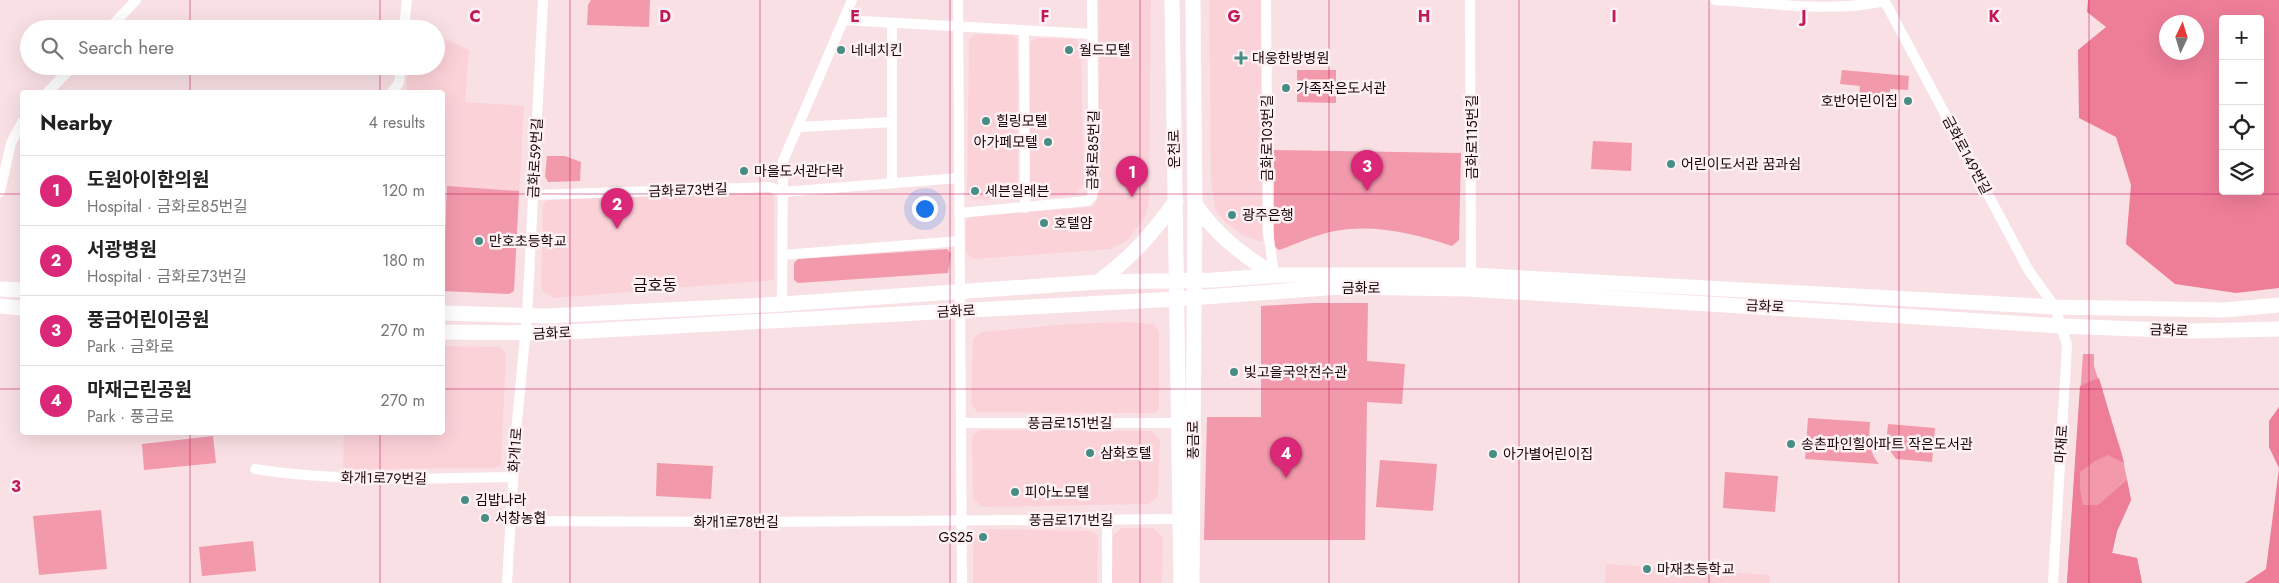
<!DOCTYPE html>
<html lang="en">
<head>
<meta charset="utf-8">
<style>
	body { margin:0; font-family:Jost,"Noto Sans KR",sans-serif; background:#f2f2f2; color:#222 }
	.controls { position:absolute; right:15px; top:15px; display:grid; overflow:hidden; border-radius:5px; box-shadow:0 5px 20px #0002 }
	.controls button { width:45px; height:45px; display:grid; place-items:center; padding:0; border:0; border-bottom:1px solid #e0e0e0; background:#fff; color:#222; font:25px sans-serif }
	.compass { position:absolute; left:2159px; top:15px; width:45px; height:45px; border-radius:50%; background:#fff; box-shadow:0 5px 20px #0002; rotate:4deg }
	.you { position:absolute; left:924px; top:208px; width:18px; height:18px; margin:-12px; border:4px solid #fff; border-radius:50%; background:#1a73e8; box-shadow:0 0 0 8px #1a73e833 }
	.badge { display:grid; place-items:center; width:32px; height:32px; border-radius:50%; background:#db2777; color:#fff; font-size:16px; font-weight:700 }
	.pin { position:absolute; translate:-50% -41px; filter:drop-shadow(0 1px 2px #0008) }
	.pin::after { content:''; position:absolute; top:26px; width:18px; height:15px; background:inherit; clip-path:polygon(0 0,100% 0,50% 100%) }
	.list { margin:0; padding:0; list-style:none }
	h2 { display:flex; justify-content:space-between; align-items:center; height:65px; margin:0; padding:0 20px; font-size:21px }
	h2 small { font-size:16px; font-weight:400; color:#767676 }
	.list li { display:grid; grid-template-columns:32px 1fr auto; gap:15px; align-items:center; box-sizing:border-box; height:70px; padding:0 20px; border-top:1px solid #e0e0e0 }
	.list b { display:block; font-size:19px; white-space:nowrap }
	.list p { margin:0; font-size:16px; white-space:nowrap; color:#767676 }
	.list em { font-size:16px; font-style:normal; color:#767676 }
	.icon { flex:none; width:28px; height:28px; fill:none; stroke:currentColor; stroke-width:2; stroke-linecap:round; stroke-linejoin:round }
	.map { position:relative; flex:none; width:2279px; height:583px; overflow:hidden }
	.search { position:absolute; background:#fff; box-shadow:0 5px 20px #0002; left:20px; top:20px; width:425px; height:55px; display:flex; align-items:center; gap:12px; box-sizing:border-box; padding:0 18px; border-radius:28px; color:#767676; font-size:19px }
	.panel { position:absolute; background:#fff; box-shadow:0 5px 20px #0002; left:20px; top:90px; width:425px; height:345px; border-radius:5px }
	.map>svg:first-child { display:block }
	.built { fill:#fcd2d9 }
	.green { fill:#f299ac }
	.forest { fill:#ee7d98; fill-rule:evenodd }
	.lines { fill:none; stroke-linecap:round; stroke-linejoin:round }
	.street { stroke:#fff; stroke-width:10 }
	.secondary { stroke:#fff; stroke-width:15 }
	.grid { fill:none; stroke:#c2185b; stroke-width:1; stroke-opacity:0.55 }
	.poi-dot { fill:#478d85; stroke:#fef1f3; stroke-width:2 }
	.labels { text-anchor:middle; stroke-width:5; stroke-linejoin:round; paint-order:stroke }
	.poi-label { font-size:14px; fill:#18060a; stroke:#fef1f3; text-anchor:start }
	.street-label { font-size:14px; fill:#18060a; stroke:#fef1f3 }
	.quarter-label { font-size:16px; fill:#18060a; stroke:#fef1f3 }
	.grid-label { font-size:16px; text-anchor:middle; font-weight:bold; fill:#c2185b; stroke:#fef1f3; stroke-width:5; stroke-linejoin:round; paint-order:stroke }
</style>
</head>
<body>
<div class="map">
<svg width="2279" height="583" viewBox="0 0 2279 583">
	<rect width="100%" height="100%" fill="#f9e0e4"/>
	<path class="built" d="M1099 0H1151L1149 203 1146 215 1128 240 1111 249 973 259 966 252V221L972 216 1093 207 1097 201 1099 188Z
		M1209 0H1261L1262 242 1244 236 1225 222 1215 209 1211 180Z
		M975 34 1013 35 1017 39 1018 196 1013 200 973 199 967 192 969 39Z
		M1036 38 1075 39 1081 45 1084 185 1075 195 1034 198 1029 191 1030 42Z
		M436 39 448 40 469 50 465 102 524 106 514 291 509 294 443 291 442 92H406L409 66H436Z
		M770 192 774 196V280L553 298 541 290 543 204 548 200Z
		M1128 322 1153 324 1159 331V410L1155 413 977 412 971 404 973 339 981 332 1070 324Z
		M443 346 500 347 506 354 501 465 494 468 343 469 344 433 442 432Z
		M979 430 1151 431 1160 440 1158 496 1149 504 982 507 973 499 972 437Z
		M1122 528H1153L1163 537 1162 583H1112L1113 535Z
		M984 529 1092 531 1098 536 1097 583H973V539Z
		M1606 564 1770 575V583H1605Z"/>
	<path class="green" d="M591 0H650L649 27 587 25 588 5Z
		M1297 70H1336V103L1297 102Z
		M1842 70 1909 76 1908 90 1890 89 1889 102 1859 99 1860 86 1840 84Z
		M1593 141 1632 143 1631 171 1591 169Z
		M1274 150 1461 153 1459 240 1452 246C1413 233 1371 223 1330 232 1313 236 1296 244 1279 250L1274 246Z
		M547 156H565L581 162 580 181 548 182 545 176Z
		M447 186 519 191 514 291 509 294 443 291Z
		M947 249 951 254 948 273 798 283 794 280V263L798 259Z
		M1312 303H1368L1367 361 1405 364 1402 404 1367 402 1365 540H1204L1207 417H1261V306Z
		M2083 354H2094V366L2122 454 2131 500 2117 531 2112 553 2137 558 2142 583H2067Z
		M1808 418 1870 422C1869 439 1868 450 1879 464L1805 459Z
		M1888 424 1935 428 1932 462 1896 459 1886 445Z
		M213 436 216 463 144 470 142 444Z
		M1380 460 1437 464 1433 511 1376 507Z
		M657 463 713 466 711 499 656 496Z
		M1725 472 1778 476 1775 512 1723 508Z
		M101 510 107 569 39 575 33 516Z
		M253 541 256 571 202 576 199 547Z"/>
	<path class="forest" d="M2088 0H2279V288L2236 293 2175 284 2126 244 2131 185 2116 137 2079 118 2078 50 2106 27 2087 12ZM2223 19H2260V191H2223ZM2196 22V52H2166V22Z
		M2099 378 2124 463 2108 455 2095 461 2080 472V490L2083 505H2098L2127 480 2131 500 2117 531 2112 553 2137 558 2142 583H2067L2080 386Z
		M2279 407V583H2245L2266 569 2279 468 2269 447V421Z"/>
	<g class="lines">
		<path class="street" d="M958 0 962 583
			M1266 0 1268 231 1274 275
			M1470 0 1471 275
			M1715 0C1770 3 1830 13 1885 1
			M1884 0 2029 271 2055 307 2067 345 2053 583
			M844 20 1092 34
			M892 23V183
			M109 29 136 0
			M404 29 407 0
			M1024 30 1025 208
			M48 92 73 66
			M392 92 399 83 401 66
			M799 127 892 122
			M0 192 11 143 22 122
			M533 195 770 187 782 192 959 178
			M959 213 1088 201 1092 196 1094 188 1092 0
			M782 255 960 241
			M782 304 783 161 852 0
			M961 423H1179
			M255 469C341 482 427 479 513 477
			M1107 520V583
			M510 521 744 522 1180 519
			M507 583 516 432 527 316 543 0"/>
		<path class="secondary" d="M1172 0 1181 583
			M1195 204C1217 236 1242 254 1274 275
			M1098 282C1132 257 1151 235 1176 201
			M0 289 22 290
			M0 306 22 308
			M442 313 547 316 782 304 1098 282 1213 280 1281 275H1471L2055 307 2224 310 2279 305
			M442 332 549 333 1177 299 1339 287 1468 289 2061 326 2191 331 2279 329
			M1192 583 1195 204 1193 0"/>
	</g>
	<path class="grid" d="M190 0V29M380 0V29M570 0V583M760 0V583M950 0V583M1140 0V583M1329 0V583M1519 0V583M1709 0V583M1899 0V583M2089 0V583M190 66V92M380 66V92M0 194H22M442 194H2279M0 389H22M442 389H2279M190 432V583M380 432V583"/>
	<g class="poi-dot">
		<circle cx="841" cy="50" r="5"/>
		<circle cx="1069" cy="50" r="5"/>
		<path d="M1238.5 50.5h5v5h5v5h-5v5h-5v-5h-5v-5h5z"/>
		<circle cx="1286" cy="88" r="5"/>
		<circle cx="1908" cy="101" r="5"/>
		<circle cx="986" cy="121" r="5"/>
		<circle cx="1048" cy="142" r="5"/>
		<circle cx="1671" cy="164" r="5"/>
		<circle cx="744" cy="171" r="5"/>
		<circle cx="975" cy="191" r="5"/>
		<circle cx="1232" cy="215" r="5"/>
		<circle cx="1044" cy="223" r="5"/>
		<circle cx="479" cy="241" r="5"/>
		<circle cx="1234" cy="372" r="5"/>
		<circle cx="1791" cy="444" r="5"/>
		<circle cx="1090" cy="453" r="5"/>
		<circle cx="1493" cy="454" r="5"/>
		<circle cx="1015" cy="492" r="5"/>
		<circle cx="465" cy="500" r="5"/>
		<circle cx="485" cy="518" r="5"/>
		<circle cx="983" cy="537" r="5"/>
		<circle cx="1647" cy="569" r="5"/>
	</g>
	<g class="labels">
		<g class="poi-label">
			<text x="851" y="55">네네치킨</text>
			<text x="1079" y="55">월드모텔</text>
			<text x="1252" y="63">대웅한방병원</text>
			<text x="1296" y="93">가족작은도서관</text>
			<text x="1898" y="106" text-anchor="end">호반어린이집</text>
			<text x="996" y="126">힐링모텔</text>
			<text x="1038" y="147" text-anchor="end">아가페모텔</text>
			<text x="1681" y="169">어린이도서관 꿈과쉼</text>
			<text x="754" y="176">마을도서관다락</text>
			<text x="985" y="196">세븐일레븐</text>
			<text x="1242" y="220">광주은행</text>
			<text x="1054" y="228">호텔얌</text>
			<text x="489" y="246">만호초등학교</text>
			<text x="1244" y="377">빛고을국악전수관</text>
			<text x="1801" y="449">송촌파인힐아파트 작은도서관</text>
			<text x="1100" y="458">삼화호텔</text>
			<text x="1503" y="459">아가별어린이집</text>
			<text x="1025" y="497">피아노모텔</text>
			<text x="475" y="505">김밥나라</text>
			<text x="495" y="523">서창농협</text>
			<text x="973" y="542" text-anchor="end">GS25</text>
			<text x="1657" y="574">마재초등학교</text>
		</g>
		<g class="street-label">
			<text transform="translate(1472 137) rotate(-90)" y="5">금화로115번길</text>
			<text transform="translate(1267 138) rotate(-90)" y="5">금화로103번길</text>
			<text transform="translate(1174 149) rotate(-91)" y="5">운천로</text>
			<text transform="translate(1093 150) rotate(-89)" y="5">금화로85번길</text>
			<text transform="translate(1967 155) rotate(62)" y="5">금화로149번길</text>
			<text transform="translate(535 158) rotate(-87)" y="5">금화로59번길</text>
			<text transform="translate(688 190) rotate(-2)" y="5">금화로73번길</text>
			<text x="1361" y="293">금화로</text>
			<text transform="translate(1765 306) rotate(3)" y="5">금화로</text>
			<text transform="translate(956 311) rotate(-3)" y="5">금화로</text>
			<text transform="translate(2169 330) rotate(2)" y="5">금화로</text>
			<text transform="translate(552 333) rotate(-3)" y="5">금화로</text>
			<text x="1070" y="428">풍금로151번길</text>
			<text transform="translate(1193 440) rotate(-90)" y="5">풍금로</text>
			<text transform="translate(2061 444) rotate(-86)" y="5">마재로</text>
			<text transform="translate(515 450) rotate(-86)" y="5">화개1로</text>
			<text transform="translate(384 478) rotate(1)" y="5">화개1로79번길</text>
			<text x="1071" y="525">풍금로171번길</text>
			<text x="736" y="527">화개1로78번길</text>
		</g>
		<g class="quarter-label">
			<text x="655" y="291">금호동</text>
		</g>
	</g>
	<g class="grid-label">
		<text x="475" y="22">C</text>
		<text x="665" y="22">D</text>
		<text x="855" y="22">E</text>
		<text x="1045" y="22">F</text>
		<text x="1234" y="22">G</text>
		<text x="1424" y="22">H</text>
		<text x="1614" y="22">I</text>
		<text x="1804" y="22">J</text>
		<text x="1994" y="22">K</text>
		<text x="16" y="492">3</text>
	</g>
</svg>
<div class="controls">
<button>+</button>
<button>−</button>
<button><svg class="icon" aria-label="locate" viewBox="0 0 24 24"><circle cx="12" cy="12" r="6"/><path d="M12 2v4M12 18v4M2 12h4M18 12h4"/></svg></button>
<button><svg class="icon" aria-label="layers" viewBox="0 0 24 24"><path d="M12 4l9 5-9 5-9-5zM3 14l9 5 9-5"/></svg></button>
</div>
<svg class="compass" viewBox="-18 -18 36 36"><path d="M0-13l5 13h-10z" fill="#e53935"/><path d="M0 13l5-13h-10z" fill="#767676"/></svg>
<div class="you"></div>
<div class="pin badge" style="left:1132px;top:197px">1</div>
<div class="pin badge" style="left:617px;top:229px">2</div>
<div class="pin badge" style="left:1367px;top:191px">3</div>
<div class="pin badge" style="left:1286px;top:478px">4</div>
<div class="search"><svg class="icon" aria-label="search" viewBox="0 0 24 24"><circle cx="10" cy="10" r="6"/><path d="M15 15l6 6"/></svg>Search here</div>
<section class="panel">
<h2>Nearby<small>4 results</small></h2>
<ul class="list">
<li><span class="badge">1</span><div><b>도원아이한의원</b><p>Hospital · 금화로85번길</p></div><em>120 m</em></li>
<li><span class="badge">2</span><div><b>서광병원</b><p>Hospital · 금화로73번길</p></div><em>180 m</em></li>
<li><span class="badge">3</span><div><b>풍금어린이공원</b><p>Park · 금화로</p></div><em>270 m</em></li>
<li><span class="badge">4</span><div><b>마재근린공원</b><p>Park · 풍금로</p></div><em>270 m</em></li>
</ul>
</section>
</div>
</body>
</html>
